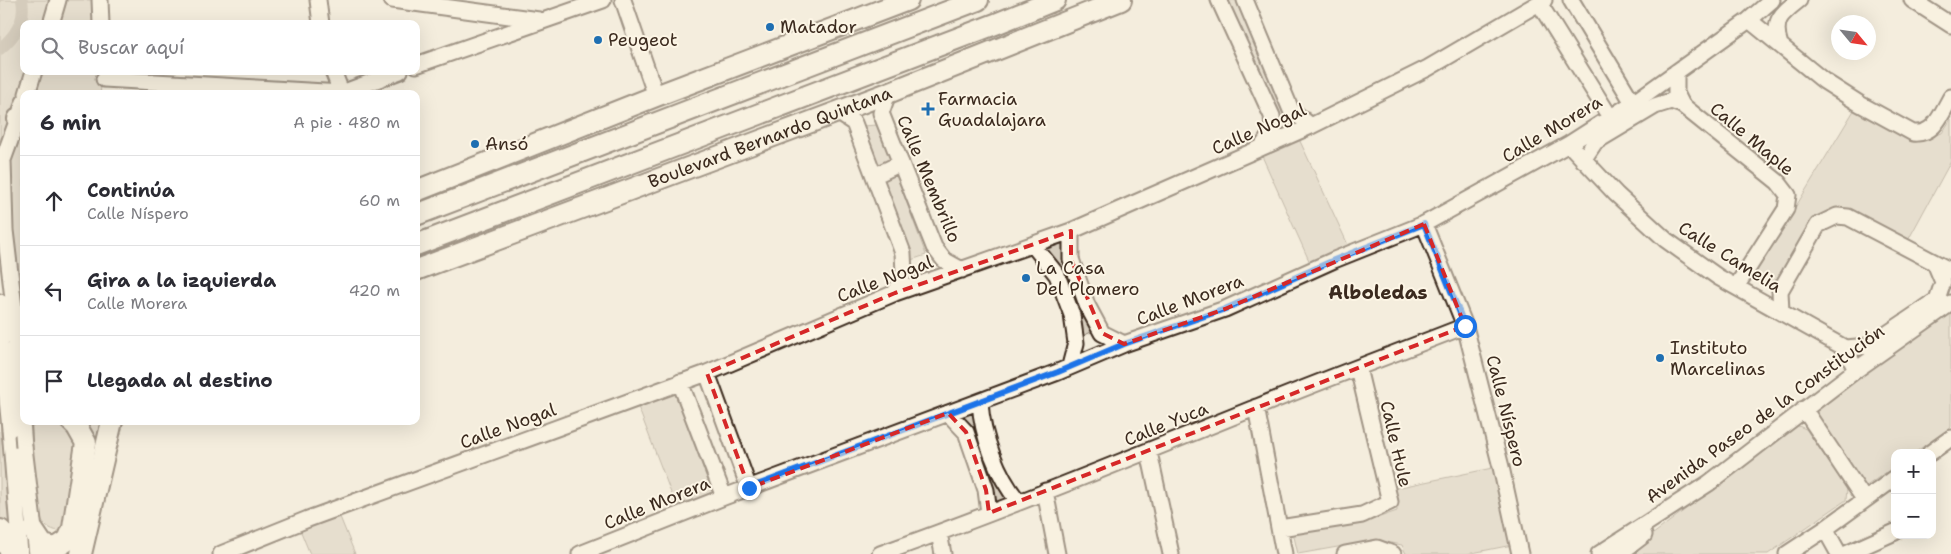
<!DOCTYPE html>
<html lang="es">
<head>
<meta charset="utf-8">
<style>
	body { margin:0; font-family:"Shantell Sans",sans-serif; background:#f2f2f3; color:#2b2b33 }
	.controls { position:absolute; right:15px; bottom:15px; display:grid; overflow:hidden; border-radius:10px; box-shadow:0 5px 20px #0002 }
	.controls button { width:45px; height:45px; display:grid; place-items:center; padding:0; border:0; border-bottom:1px solid #e1e1e2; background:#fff; color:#2b2b33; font:25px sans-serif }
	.compass { position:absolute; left:1831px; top:15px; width:45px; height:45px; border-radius:50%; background:#fff; box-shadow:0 5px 20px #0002; rotate:119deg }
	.stop { position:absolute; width:15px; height:15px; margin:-11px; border:4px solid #1a73e8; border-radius:50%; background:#fff }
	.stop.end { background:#1a73e8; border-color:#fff; box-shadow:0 1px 5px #0008 }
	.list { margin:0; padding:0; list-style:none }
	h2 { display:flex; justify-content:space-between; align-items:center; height:65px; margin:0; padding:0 20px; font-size:21px }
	h2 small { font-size:16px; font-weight:400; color:#7c7c81 }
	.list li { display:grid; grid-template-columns:32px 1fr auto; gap:15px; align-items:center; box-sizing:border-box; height:90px; padding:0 20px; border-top:1px solid #e1e1e2 }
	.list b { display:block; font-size:19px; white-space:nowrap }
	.list p { margin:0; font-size:16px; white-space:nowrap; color:#7c7c81 }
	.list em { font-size:16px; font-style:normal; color:#7c7c81 }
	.icon { flex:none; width:28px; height:28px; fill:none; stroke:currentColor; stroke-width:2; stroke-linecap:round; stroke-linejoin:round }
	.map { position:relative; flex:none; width:1951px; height:554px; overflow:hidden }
	.search { position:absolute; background:#fff; box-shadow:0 5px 20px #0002; left:20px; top:20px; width:400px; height:55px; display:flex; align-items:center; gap:12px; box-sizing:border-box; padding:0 18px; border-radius:10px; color:#7c7c81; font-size:19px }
	.panel { position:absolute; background:#fff; box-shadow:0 5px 20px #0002; left:20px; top:90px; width:400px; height:335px; border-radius:10px }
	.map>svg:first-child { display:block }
	.green { fill:#d6cdbd; stroke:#887c6e }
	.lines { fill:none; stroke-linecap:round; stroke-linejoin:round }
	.canal { stroke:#b0a596; stroke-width:12 }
	.minor-casing { stroke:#3b2a1e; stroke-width:19 }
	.major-casing { stroke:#3b2a1e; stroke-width:24 }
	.highway-casing { stroke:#3b2a1e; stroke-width:26 }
	.minor { stroke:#fcf5e5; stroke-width:15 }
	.major { stroke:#fcf5e5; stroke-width:20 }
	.highway { stroke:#fcf5e5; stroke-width:22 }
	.minor-bridge-casing { stroke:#3b2a1e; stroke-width:19; stroke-linecap:butt }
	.minor-bridge { stroke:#fcf5e5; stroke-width:15 }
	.route { stroke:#1a73e8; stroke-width:6 }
	.marked { fill:none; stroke:#d62828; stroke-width:4; stroke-dasharray:10 6; stroke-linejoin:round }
	.poi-dot { fill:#1f6fb2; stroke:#fcf5e5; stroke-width:2 }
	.labels { text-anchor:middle; stroke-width:4; stroke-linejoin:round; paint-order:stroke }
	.poi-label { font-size:18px; fill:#3b2a1e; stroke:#fcf5e5; text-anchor:start }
	.street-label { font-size:18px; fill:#3b2a1e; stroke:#fcf5e5 }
	.neighbourhood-label { font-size:19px; font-weight:bold; fill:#3b2a1e; stroke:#fcf5e5 }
</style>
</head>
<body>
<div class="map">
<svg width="1951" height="554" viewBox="0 0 1951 554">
	<rect width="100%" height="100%" fill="#f4eddd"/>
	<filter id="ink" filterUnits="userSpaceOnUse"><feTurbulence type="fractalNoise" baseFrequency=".02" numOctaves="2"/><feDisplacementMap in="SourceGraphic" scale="10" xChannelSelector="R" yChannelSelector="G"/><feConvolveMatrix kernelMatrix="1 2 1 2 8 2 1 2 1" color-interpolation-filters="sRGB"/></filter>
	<g filter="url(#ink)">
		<path class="green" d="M0 0H50L42 24H24V71H27L1 146 0 141Z
			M58 0H100L101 24H51Z
			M1222 0H1239L1300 125 1277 134Z
			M34 71H103L100 94H27Z
			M24 102V341L17 343 3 160Z
			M1856 107 1926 137 1942 133 1951 119V161L1906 244 1833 210 1775 289 1752 279Z
			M878 125 926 255 911 260 862 126Z
			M1299 139 1349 247 1311 265 1262 156Z
			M1067 237 1095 330 1079 338 1039 247Z
			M1951 310V427L1914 453H1895V466L1865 487 1811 411Z
			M674 390 712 492 676 506 637 404Z
			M975 411 1009 499 992 506 955 415Z
			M43 421 63 423 77 432 68 520 61 531C53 531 46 527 42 520 36 512 32 440 32 426Z
			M78 421H102L75 554H41L70 543Z
			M1796 425 1806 429 1847 489 1846 500 1768 554H1627Z
			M9 427 20 554H0V431Z
			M1502 466 1517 544 1467 554H1406L1402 545 1377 540 1298 554 1292 528 1363 523 1397 511 1396 488Z
			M338 512 355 554H310L299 527Z"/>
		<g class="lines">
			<path class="canal" d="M0 49C15 36 26 21 22 0"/>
			<defs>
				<path id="minor" d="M100 0 101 24
					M318 0 321 24
					M392 0 539 20
					M623 0 656 96
					M1219 0 1272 116 1273 131 1261 148
					M1245 0 1291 110 1311 126
					M1571 0 1633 103
					M1912 0 1951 25
					M1539 3 1610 117
					M1749 20 1824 81 1860 104 1913 133C1935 135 1941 114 1951 97
					M51 24 58 0
					M1780 45C1772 20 1781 14 1799 0
					M416 65 603 0
					M333 71 342 94
					M1676 72V93L1682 105 1778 182 1788 195 1786 209 1736 287
					M104 79 342 93 400 71
					M888 93 881 113 934 247 944 260 962 270
					M27 94 34 71
					M836 111 854 123 903 253 904 273 895 293
					M1569 144 1616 194 1666 240 1718 277 1845 348 1856 370
					M1583 160 1595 142 1655 106 1671 101 1682 105
					M874 176 901 163
					M1424 224 1465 326 1501 467 1520 554
					M1071 231V259L1087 305 1102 333 1124 344
					M1033 245 1057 275 1072 315 1076 343 1070 366
					M0 302 2 348
					M1781 312 1780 291 1818 225 1837 216 1848 217 1951 271
					M16 343 15 316 5 230 3 160 24 102
					M1845 348 1869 346 1937 300 1943 282 1935 263
					M707 373 749 488
					M680 382 724 497
					M980 402C982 435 997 476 1019 502
					M1256 407 1284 554
					M1804 409 1864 499
					M948 413 966 432 986 490 989 513
					M10 429 20 554
					M24 447 37 554
					M1149 452 1171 554
					M1930 453 1951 438
					M1045 491 1057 554
					M1280 528 1362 515 1390 502 1358 368
					M1825 529 1839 554
					M939 533 943 554
					M221 554 308 519 707 373 895 293 1071 231 1311 126 1428 68 1544 0
					M580 554 724 497 1058 372 1124 344 1225 309 1334 260 1424 224 1569 144 1633 103 1749 20 1772 0
					M880 554C1007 509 1132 457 1257 407 1326 379 1396 353 1465 326
					M1345 554 1377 548 1393 554
					M1599 554 1709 483 1856 370 1951 303
					M1619 554 1644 535
					M1787 554 1825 529 1895 478
					M1846 554 1895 532"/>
				<g id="major">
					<path d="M18 119 24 116"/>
					<path d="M416 191 656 96 908 0"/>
					<path d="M416 215 978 0"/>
					<path d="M416 245 998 23 1055 0"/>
					<path id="s1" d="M416 270 888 93 1121 0"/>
					<path d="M33 530 43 545 56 548 68 540 73 528 86 443 77 427 71 421"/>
					<path d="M81 554 112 421"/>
				</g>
				<path id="highway" d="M0 531 5 536 12 554"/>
			</defs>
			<use href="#minor" class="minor-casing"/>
			<use href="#major" class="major-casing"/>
			<use href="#highway" class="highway-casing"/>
			<use href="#minor" class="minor"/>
			<use href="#major" class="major"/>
			<use href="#highway" class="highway"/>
			<defs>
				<path id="minor-bridge" d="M16 343 24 447
					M2 348 10 429"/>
			</defs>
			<use href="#minor-bridge" class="minor-bridge-casing"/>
			<use href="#minor-bridge" class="minor-bridge"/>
		</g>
	</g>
	<g class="lines" filter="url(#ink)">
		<path class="route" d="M749 488 1058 372 1124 344 1225 309 1334 260 1424 224 1465 326"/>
	</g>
	<path d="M0 0H1951V554H0ZM1424 224 1465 326 989 513 986 490 966 432 948 413 749 488 707 373 895 293 1071 231V259L1102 333 1124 344 1225 309Z" fill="#f4eddd" fill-opacity=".55" fill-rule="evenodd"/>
	<path class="marked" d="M1424 224 1465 326 989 513 986 490 966 432 948 413 749 488 707 373 895 293 1071 231V259L1102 333 1124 344 1225 309Z"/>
	<g class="poi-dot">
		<circle cx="770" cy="27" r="5"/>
		<circle cx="598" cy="40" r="5"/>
		<path d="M925.5 101.5h5v5h5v5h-5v5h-5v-5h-5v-5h5z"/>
		<circle cx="475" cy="144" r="5"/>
		<circle cx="1026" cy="278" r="5"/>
		<circle cx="1660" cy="358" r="5"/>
	</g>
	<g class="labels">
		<g class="poi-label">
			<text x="780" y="33">Matador</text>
			<text x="608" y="46">Peugeot</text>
			<text x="938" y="105">Farmacia<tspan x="938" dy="21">Guadalajara</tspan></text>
			<text x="485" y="150">Ansó</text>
			<text x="1036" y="274">La Casa<tspan x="1036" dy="21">Del Plomero</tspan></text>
			<text x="1670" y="354">Instituto<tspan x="1670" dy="21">Marcelinas</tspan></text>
		</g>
		<g class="street-label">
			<text transform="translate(1259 129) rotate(-24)" y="6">Calle Nogal</text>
			<text transform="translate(1552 129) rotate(-31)" y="6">Calle Morera</text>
			<text dy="6" stroke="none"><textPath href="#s1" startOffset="378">Boulevard Bernardo Quintana</textPath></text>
			<text transform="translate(1752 139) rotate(40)" y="6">Calle Maple</text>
			<text transform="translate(929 179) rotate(67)" y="6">Calle Membrillo</text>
			<text transform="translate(1730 257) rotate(32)" y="6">Calle Camelia</text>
			<text transform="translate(885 279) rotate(-21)" y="6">Calle Nogal</text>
			<text transform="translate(1190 300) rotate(-21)" y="6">Calle Morera</text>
			<text transform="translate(1506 411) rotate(76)" y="6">Calle Níspero</text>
			<text transform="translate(1765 414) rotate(-36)" y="6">Avenida Paseo de la Constitución</text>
			<text transform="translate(1166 424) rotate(-22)" y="6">Calle Yuca</text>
			<text transform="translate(508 426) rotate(-20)" y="6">Calle Nogal</text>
			<text transform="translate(1396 444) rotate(77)" y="6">Calle Hule</text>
			<text transform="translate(657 503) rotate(-22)" y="6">Calle Morera</text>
		</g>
		<g class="neighbourhood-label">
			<text x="1378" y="299">Alboledas</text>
		</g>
	</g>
</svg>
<div class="controls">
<button>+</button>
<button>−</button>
</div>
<svg class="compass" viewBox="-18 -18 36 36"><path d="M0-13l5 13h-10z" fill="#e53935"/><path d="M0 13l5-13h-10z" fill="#7c7c81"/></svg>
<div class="stop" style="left:1465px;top:326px"></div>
<div class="stop end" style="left:749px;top:488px"></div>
<div class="search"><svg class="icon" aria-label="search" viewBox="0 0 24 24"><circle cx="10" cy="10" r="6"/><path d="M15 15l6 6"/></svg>Buscar aquí</div>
<section class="panel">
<h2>6 min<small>A pie · 480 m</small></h2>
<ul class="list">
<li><svg class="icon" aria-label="ahead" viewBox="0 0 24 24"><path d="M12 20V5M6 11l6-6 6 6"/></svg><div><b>Continúa</b><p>Calle Níspero</p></div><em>60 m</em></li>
<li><svg class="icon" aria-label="left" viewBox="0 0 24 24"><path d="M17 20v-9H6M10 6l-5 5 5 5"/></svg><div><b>Gira a la izquierda</b><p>Calle Morera</p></div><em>420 m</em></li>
<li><svg class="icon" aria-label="arrive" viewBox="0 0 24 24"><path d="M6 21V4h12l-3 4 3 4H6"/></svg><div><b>Llegada al destino</b></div></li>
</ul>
</section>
</div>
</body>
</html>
